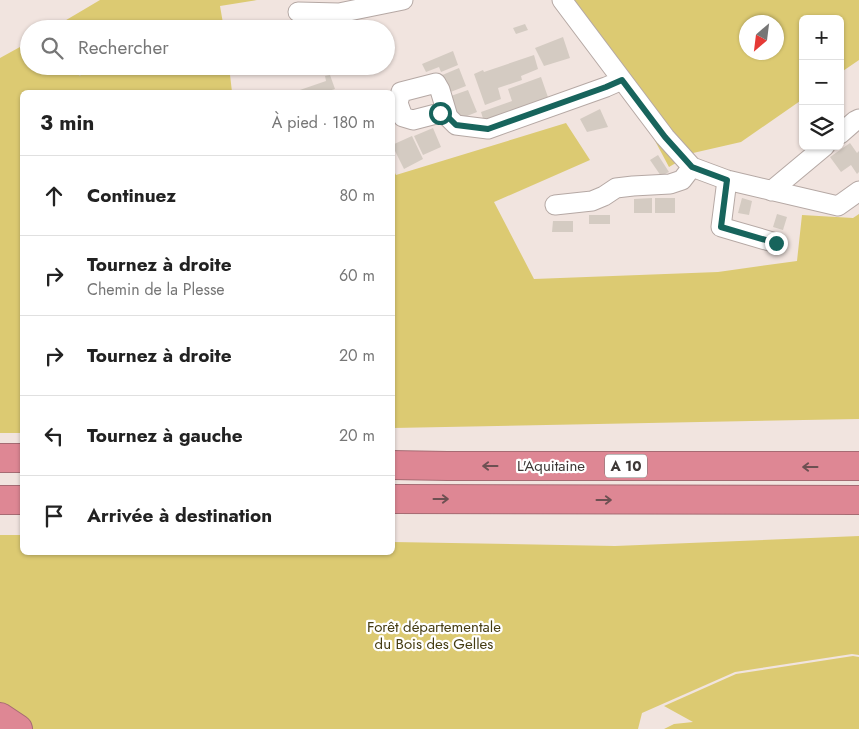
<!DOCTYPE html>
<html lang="fr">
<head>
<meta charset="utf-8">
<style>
	body { margin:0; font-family:Jost,sans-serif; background:#f2f2f2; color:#222 }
	.controls { position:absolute; right:15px; top:15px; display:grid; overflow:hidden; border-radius:8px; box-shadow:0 1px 4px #0004 }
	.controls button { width:45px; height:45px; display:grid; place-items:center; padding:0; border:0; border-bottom:1px solid #e0e0e0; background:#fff; color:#222; font:25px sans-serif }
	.compass { position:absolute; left:739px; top:15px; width:45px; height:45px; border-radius:50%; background:#fff; box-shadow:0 1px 4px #0004; rotate:208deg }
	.stop { position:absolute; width:15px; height:15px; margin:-11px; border:4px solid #17645c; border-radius:50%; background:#fff }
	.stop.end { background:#17645c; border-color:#fff; box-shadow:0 1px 5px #0008 }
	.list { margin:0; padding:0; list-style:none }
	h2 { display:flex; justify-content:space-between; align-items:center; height:65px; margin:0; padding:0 20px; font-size:21px }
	h2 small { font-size:16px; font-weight:400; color:#767676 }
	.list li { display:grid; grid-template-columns:32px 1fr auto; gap:15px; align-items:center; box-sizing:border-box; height:80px; padding:0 20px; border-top:1px solid #e0e0e0 }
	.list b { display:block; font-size:19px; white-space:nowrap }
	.list p { margin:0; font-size:16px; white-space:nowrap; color:#767676 }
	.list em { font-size:16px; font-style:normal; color:#767676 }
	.icon { flex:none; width:28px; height:28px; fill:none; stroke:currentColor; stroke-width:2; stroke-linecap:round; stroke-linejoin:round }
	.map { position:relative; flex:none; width:859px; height:729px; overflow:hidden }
	.search { position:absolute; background:#fff; box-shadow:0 1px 4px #0004; left:20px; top:20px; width:375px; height:55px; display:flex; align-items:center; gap:12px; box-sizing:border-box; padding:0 18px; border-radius:28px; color:#767676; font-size:19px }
	.panel { position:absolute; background:#fff; box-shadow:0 1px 4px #0004; left:20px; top:90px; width:375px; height:465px; border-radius:8px }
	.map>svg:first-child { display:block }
	.green { fill:#dcca72; fill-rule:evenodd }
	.building { fill:#d4cbc2 }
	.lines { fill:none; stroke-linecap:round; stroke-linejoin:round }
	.minor-casing { stroke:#b5a8a4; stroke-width:21 }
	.highway-casing { stroke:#a66b73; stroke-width:30 }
	.minor { stroke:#fff; stroke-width:19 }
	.highway { stroke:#de8794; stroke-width:28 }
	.oneway { stroke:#6d5052 }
	.route { stroke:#17645c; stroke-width:6 }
	.labels { text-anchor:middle; stroke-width:4.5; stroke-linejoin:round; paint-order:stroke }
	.shield { fill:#fff; stroke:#777472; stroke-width:1 }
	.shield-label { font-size:14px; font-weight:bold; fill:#3d3836 }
	.street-label { font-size:15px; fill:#3d3836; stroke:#fff }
	.park-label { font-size:15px; fill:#453c12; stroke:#fff }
</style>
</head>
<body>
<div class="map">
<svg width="859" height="729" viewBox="0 0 859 729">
	<rect width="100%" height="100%" fill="#f1e4df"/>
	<path class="green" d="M100 0H257L220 6 224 29H51Z
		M560 0H859V60L840 73V19H803V99L741 142 693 153 669 167 645 122ZM746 22H776V52H746Z
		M29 42V66H229L232 92H233H22V433H0V58Z
		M566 123 590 160 494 202 534 279 718 272 797 261 802 215 853 218 859 214V419L393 428V169L396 175Z
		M0 535H22V552H392L393 542 615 546 859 536V655L852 654 735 672 642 713 638 729H0Z
		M853 656 859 657V729H664L674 724 693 722 664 706 736 674Z"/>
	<path class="building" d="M283 22 285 29H262V28Z
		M525 24 528 30 516 34 513 28Z
		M563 37 570 58 544 66 535 48Z
		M453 51 458 65 441 72 439 67 426 72 422 64Z
		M534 55 538 69 521 76 522 80 498 88 501 99 485 105 474 74 483 70 484 72Z
		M61 66H88L80 76 73 71 70 73Z
		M459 68 466 86 448 93 440 76Z
		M330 75 335 89 325 92H294L326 81 325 76Z
		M541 77 550 103 485 125 481 112 512 101 508 89Z
		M468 90 477 112 457 120 448 97Z
		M600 109 608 127 587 132 580 119Z
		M433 128 441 147 423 155 414 136Z
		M412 136 423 159 404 169 392 145Z
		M850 143 857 153 859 151V172L857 174 851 165 841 172 830 157Z
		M658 155 669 172 661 176 650 160Z
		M652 198V213H634V199Z
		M655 198H675V213H655Z
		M742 198 752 201 749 215 738 213Z
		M777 214 787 217 783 230 773 227Z
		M589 215H610V224H589Z
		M553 221H573V232H552Z"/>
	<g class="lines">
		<defs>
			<path id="minor" d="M562 0 665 137 692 167 727 180 838 206 859 191
				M298 12 339 13 403 0
				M448 117 440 113 413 120 403 117 398 103 401 92 436 83 440 90 448 117 456 125 488 129 606 87 622 80
				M840 134 855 121 859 119
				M727 180 721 227 776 243
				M771 191 825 146
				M555 205 592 201 604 196 616 188 633 186 670 184 682 180 692 167"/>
			<path id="highway" d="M0 458H22
				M392 465 447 466H859
				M392 499 859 500
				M0 500H22
				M0 717 18 729"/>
		</defs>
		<use href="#minor" class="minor-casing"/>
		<use href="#highway" class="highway-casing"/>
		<use href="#minor" class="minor"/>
		<use href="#highway" class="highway"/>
	</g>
	<defs><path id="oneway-shaft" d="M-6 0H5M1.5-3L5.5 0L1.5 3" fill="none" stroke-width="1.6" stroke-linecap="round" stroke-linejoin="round" transform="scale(1.25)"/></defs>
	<g class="oneway">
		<use href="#oneway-shaft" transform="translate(490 466) rotate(-180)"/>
		<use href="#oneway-shaft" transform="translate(810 467) rotate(-180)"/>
		<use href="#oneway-shaft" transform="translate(441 499)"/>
		<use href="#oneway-shaft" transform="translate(604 500)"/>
	</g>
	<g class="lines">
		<path class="route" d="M440 113 448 117 456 125 488 129 606 87 622 80 665 137 692 167 727 180 721 227 776 243"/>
	</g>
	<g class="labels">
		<rect class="shield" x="605" y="454.5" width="42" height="23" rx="4"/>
		<g class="shield-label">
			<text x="626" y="471">A 10</text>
		</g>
		<g class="street-label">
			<text x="551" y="471">L'Aquitaine</text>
		</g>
		<g class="park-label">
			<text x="434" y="632">Forêt départementale<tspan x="434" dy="17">du Bois des Gelles</tspan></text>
		</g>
	</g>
</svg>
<div class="controls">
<button>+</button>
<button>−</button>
<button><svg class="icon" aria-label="layers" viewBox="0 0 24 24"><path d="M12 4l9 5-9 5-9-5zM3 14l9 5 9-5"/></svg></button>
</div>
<svg class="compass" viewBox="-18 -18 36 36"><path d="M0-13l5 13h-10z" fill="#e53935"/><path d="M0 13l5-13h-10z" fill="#767676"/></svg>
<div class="stop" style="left:440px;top:113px"></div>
<div class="stop end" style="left:776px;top:243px"></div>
<div class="search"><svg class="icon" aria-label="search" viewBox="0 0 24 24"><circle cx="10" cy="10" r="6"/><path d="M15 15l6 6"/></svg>Rechercher</div>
<section class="panel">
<h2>3 min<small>À pied · 180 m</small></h2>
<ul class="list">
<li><svg class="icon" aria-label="ahead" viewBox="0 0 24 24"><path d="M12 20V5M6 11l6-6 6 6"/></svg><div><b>Continuez</b></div><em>80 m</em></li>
<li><svg class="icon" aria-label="right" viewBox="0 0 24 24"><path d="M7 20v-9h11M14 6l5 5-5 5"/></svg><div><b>Tournez à droite</b><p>Chemin de la Plesse</p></div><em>60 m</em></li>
<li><svg class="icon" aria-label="right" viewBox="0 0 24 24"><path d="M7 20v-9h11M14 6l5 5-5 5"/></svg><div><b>Tournez à droite</b></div><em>20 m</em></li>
<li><svg class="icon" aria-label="left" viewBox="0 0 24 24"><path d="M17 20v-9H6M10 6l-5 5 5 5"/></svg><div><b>Tournez à gauche</b></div><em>20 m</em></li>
<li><svg class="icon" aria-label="arrive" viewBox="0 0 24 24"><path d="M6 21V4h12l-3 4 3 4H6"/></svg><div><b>Arrivée à destination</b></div></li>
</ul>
</section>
</div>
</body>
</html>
